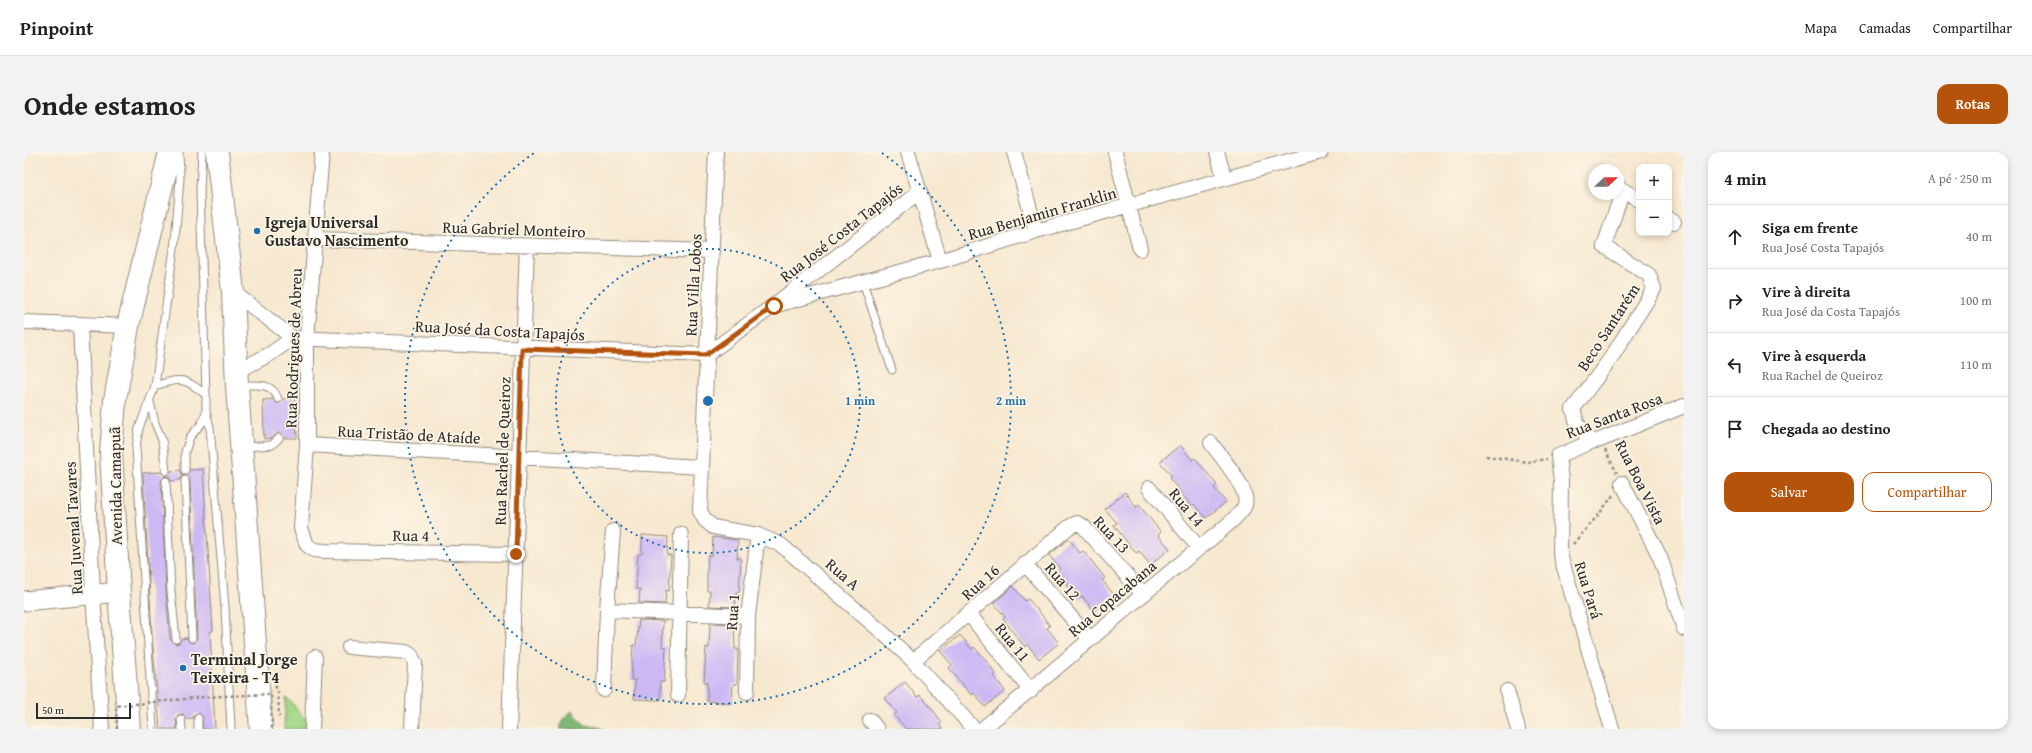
<!DOCTYPE html>
<html lang="pt">
<head>
<meta charset="utf-8">
<style>
	body { margin:0; font-family:"Gentium Book Plus",serif; background:#f2f2f2; color:#202124 }
	.controls { position:absolute; right:12px; top:12px; display:grid; overflow:hidden; border-radius:8px; box-shadow:0 2px 6px #0003 }
	.controls button { width:36px; height:36px; display:grid; place-items:center; padding:0; border:0; border-bottom:1px solid #e0e0e0; background:#fff; color:#202124; font:20px sans-serif }
	.compass { position:absolute; left:1564px; top:12px; width:36px; height:36px; border-radius:50%; background:#fff; box-shadow:0 2px 6px #0003; rotate:68deg }
	.scale { position:absolute; left:12px; bottom:10px; width:95px; box-sizing:border-box; padding-left:4px; border:2px solid #2b2b2b; border-top:0; font-size:11px; line-height:14px; white-space:nowrap; color:#2b2b2b; -webkit-text-stroke:3px #fcf5e5; paint-order:stroke }
	.stop { position:absolute; width:12px; height:12px; margin:-9px; border:3px solid #b45309; border-radius:50%; background:#fff }
	.stop.end { background:#b45309; border-color:#fff; box-shadow:0 1px 4px #0008 }
	.list { margin:0; padding:0; list-style:none }
	h2 { display:flex; justify-content:space-between; align-items:center; height:52px; margin:0; padding:0 16px; font-size:17px }
	h2 small { font-size:13px; font-weight:400; color:#757577 }
	.list li { display:grid; grid-template-columns:26px 1fr auto; gap:12px; align-items:center; box-sizing:border-box; height:64px; padding:0 16px; border-top:1px solid #e0e0e0 }
	.list b { display:block; font-size:15px; white-space:nowrap }
	.list p { margin:0; font-size:13px; white-space:nowrap; color:#757577 }
	.list em { font-size:13px; font-style:normal; color:#757577 }
	.actions { display:flex; gap:8px; padding:12px 16px }
	.actions a { flex:1; padding:9px 0; border:1px solid #b45309; border-radius:12px; text-align:center; font-size:14px; color:#b45309 }
	.actions .main { background:#b45309; color:#fff }
	.icon { flex:none; width:22px; height:22px; fill:none; stroke:currentColor; stroke-width:2; stroke-linecap:round; stroke-linejoin:round }
	.map { position:relative; flex:none; width:1660px; height:577px; overflow:hidden; border-radius:12px }
	header { display:flex; align-items:center; gap:24px; box-sizing:border-box; height:56px; padding:0 20px; background:#fff; border-bottom:1px solid #e0e0e0 }
	header strong { font-size:19px }
	nav { display:flex; gap:22px; margin-inline-start:auto; font-size:14px }
	.intro { display:flex; align-items:center; justify-content:space-between; box-sizing:border-box; height:96px; padding:0 24px }
	h1 { margin:0; font-size:28px }
	.button { padding:10px 18px; border-radius:12px; background:#b45309; color:#fff; font-size:14px; font-weight:700 }
	main { display:flex; gap:24px; padding:0 24px }
	aside { flex:1; background:#fff; border-radius:12px; box-shadow:0 2px 6px #0003 }
	.map>svg:first-child { display:block }
	.green { fill:#a3d787; stroke:#678159 }
	.forest { fill:#82b874; stroke:#567250 }
	.building { fill:#cbb8f5; fill-rule:evenodd }
	.lines { fill:none; stroke-linecap:round; stroke-linejoin:round }
	.lane-casing { stroke:#918a7e; stroke-width:9 }
	.street-casing { stroke:#918a7e; stroke-width:16 }
	.secondary-casing { stroke:#918a7e; stroke-width:21 }
	.primary-casing { stroke:#918a7e; stroke-width:24 }
	.path { stroke:#918a7e; stroke-width:2.5; stroke-dasharray:3 3; stroke-linecap:butt }
	.lane { stroke:#fff; stroke-width:7 }
	.street { stroke:#fff; stroke-width:14 }
	.secondary { stroke:#fff; stroke-width:19 }
	.primary { stroke:#fff; stroke-width:22 }
	.path-bridge { stroke:#918a7e; stroke-width:2.5; stroke-dasharray:3 3; stroke-linecap:butt }
	.route { stroke:#b45309; stroke-width:5 }
	.ring { fill:none; stroke:#1f6fb2; stroke-width:2; stroke-dasharray:2 4 }
	.poi-dot { fill:#1f6fb2; stroke:#fcf5e5; stroke-width:1.5 }
	.labels { text-anchor:middle; stroke-width:3.5; stroke-linejoin:round; paint-order:stroke }
	.street-label { font-size:16px; fill:#2b2b2b; stroke:#fcf5e5 }
	.poi-label { font-size:16px; font-weight:bold; fill:#2b2b2b; stroke:#fcf5e5; text-anchor:start }
	.centre { fill:#1f6fb2; stroke:#fcf5e5; stroke-width:2 }
	.ring-label { font-size:12px; text-anchor:middle; font-weight:bold; fill:#1f6fb2; stroke:#fcf5e5; stroke-width:3.5; stroke-linejoin:round; paint-order:stroke }
</style>
</head>
<body>
<header>
<strong>Pinpoint</strong>
<nav><a>Mapa</a><a>Camadas</a><a>Compartilhar</a></nav>
</header>
<div class="intro"><h1>Onde estamos</h1><a class="button">Rotas</a></div>
<main>
<div class="map">
<svg width="1660" height="577" viewBox="0 0 1660 577">
	<rect width="100%" height="100%" fill="#fcf5e5"/>
	<filter id="ink" filterUnits="userSpaceOnUse"><feTurbulence type="fractalNoise" baseFrequency=".025" numOctaves="2"/><feDisplacementMap in="SourceGraphic" scale="8" xChannelSelector="R" yChannelSelector="G"/><feConvolveMatrix kernelMatrix="1 2 1 2 8 2 1 2 1" color-interpolation-filters="sRGB"/></filter>
	<filter id="wash" filterUnits="userSpaceOnUse"><feTurbulence type="fractalNoise" baseFrequency=".012" numOctaves="4" result="noise"/><feDisplacementMap in="SourceGraphic" scale="16" xChannelSelector="R" yChannelSelector="G"/><feGaussianBlur stdDeviation="0.9" result="paint"/><feColorMatrix in="noise" values="0 0 0 0 0 0 0 0 0 0 0 0 0 0 0 0 0 1.4 0 .05"/><feComposite in="paint" operator="in"/></filter>
	<g filter="url(#wash)">
		<rect width="100%" height="100%" fill="#f7e8d0"/>
		<path class="green" d="M262 545C272 553 276 565 287 571V577H260Z"/>
		<path class="forest" d="M548 559 561 573 572 574 579 577H536L539 567Z"/>
		<g id="blocks">
			<path class="building" d="M249 247 254 252 259 247H271L273 286H260L258 282 254 281 248 286 240 287 239 248Z
				M1156 293 1168 308 1171 306 1180 317 1193 333 1190 336 1202 350 1182 366 1170 352 1167 354 1155 338 1145 326 1148 324 1136 310Z
				M179 317 189 479H186L191 577H179L178 564 174 561 171 562 169 566 162 567 159 562 154 563 152 567 153 577H136L128 482 119 321 137 320 142 324 147 319 156 318 158 322 161 323 166 318ZM161 323 166 328 173 486 169 491 165 490 163 486 157 487 155 491 152 492 146 487 142 439 137 329 141 324 145 325 147 329 156 328 158 324Z
				M1101 340 1112 355 1115 353 1128 369 1137 380 1134 383 1146 397 1126 413 1115 399 1112 401 1103 390 1090 373 1093 371 1081 357Z
				M618 383 644 385 643 403H647L646 422 645 439 642 438 641 452 615 451 616 437H612L614 402H618Z
				M689 385 714 388 713 406H717L715 441H712L711 455 685 454 686 439H683V419L684 404H688Z
				M1045 387 1056 401 1059 399 1066 407 1081 426 1078 428 1090 443 1070 459 1058 444 1055 447 1043 431 1033 419 1036 417 1025 403Z
				M989 434 1001 449 1004 447 1017 462 1026 474 1023 476 1035 491 1015 507 1003 492 1001 495 992 484 979 467 981 465 970 451Z
				M615 468 639 469 638 494 642 495 641 515 640 530H636V548L610 547 611 528H607L609 493H612Z
				M686 471 710 472 711 497H714L713 532H709L708 551 683 549V531L680 530 682 495 685 496Z
				M936 483 948 497 950 495 960 506 972 522 970 524 981 539 961 555 950 541 947 543 934 527 925 516 928 513 916 499Z
				M881 530 893 545 896 543 909 558 918 570 915 572 919 577H882L870 563 873 561 861 546Z"/>
		</g>
	</g>
	<g filter="url(#ink)">
		<use href="#blocks" fill-opacity="0" stroke="#918a7e" stroke-width="1"/>
		<g class="lines">
			<defs>
				<path id="lane" d="M178 0 176 38 182 243
					M839 130 868 218
					M216 233C232 234 248 229 254 247
					M131 234C156 225 162 226 182 243V260L178 271 166 285 161 300V318
					M126 250 131 271 138 288 142 319
					M182 260 186 275 201 455 207 577
					M220 295 248 293 255 286
					M161 328 168 486
					M142 329 147 439 152 487
					M174 566V577
					M157 567 158 577
					M129 577 112 296 115 276 131 234 151 89 156 27 155 0"/>
				<path id="street" d="M298 0 283 186V293L277 376 283 393 290 398 300 399 492 402
					M692 0 676 359 681 368 689 375 734 383 757 393 859 481 889 509 950 577
					M884 0 916 109
					M990 0 1012 79
					M1091 0 1116 97
					M1193 0 1200 25
					M1594 35 1615 48
					M1645 67 1650 70
					M291 87 688 99
					M209 140 269 186
					M756 152 916 109 1012 79 1297 0
					M0 170 104 174
					M56 172 69 442 78 577
					M269 186 682 203 749 154 895 40
					M212 220 246 202 269 186
					M1567 290 1553 271 1549 257 1587 206 1630 137 1625 123 1580 94 1599 38
					M283 293 677 315
					M1598 331 1636 405 1660 477
					M1125 336 1175 396
					M1001 412 1066 487
					M583 458 724 464
					M945 462 1007 539
					M325 495 382 500 387 503 391 511 388 577
					M889 509 1045 375 1053 371 1059 374 1119 442
					M580 538 583 458 589 379
					M1483 539 1494 577
					M723 540 724 464 734 383
					M654 543 657 382
					M846 568 853 577
					M288 577 291 505
					M485 577 503 94
					M958 577C1031 519 1100 457 1173 398 1183 390 1218 363 1221 353 1226 337 1196 304 1187 291
					M1588 577 1536 402 1537 329 1534 304 1567 290 1576 288 1660 254"/>
				<path id="secondary" d="M0 449 95 440"/>
				<path id="primary" d="M193 0 209 140 213 233 237 577
					M105 577 95 440 87 301 91 248 104 174 146 0"/>
			</defs>
			<use href="#lane" class="lane-casing"/>
			<use href="#street" class="street-casing"/>
			<use href="#secondary" class="secondary-casing"/>
			<use href="#primary" class="primary-casing"/>
			<path class="path" d="M1581 298 1593 321
				M1462 304 1503 310 1523 307
				M1549 392 1575 362 1590 342
				M251 534 254 539 255 565"/>
			<use href="#lane" class="lane"/>
			<use href="#street" class="street"/>
			<use href="#secondary" class="secondary"/>
			<use href="#primary" class="primary"/>
			<path class="path-bridge" d="M93 577 92 554 180 545 247 542 248 577"/>
		</g>
	</g>
	<g class="lines" filter="url(#ink)">
		<path class="route" d="M492 402 498 197 682 203 750 154"/>
	</g>
	<g class="ring">
		<circle cx="684" cy="249" r="152"/>
		<path d="M858 1A303 303 0 1 1 510 1"/>
	</g>
	<g class="poi-dot">
		<circle cx="233" cy="79" r="4"/>
		<circle cx="159" cy="516" r="4"/>
	</g>
	<g class="labels">
		<g class="street-label">
			<text transform="translate(1018 61) rotate(-16)" y="6">Rua Benjamin Franklin</text>
			<text transform="translate(490 77) rotate(2)" y="6">Rua Gabriel Monteiro</text>
			<text transform="translate(817 80) rotate(-38)" y="6">Rua José Costa Tapajós</text>
			<text transform="translate(669 133) rotate(-87)" y="6">Rua Villa Lobos</text>
			<text transform="translate(1584 175) rotate(-57)" y="6">Beco Santarém</text>
			<text transform="translate(476 178) rotate(3)" y="6">Rua José da Costa Tapajós</text>
			<text transform="translate(269 196) rotate(-88)" y="6">Rua Rodrigues de Abreu</text>
			<text transform="translate(1590 263) rotate(-21)" y="6">Rua Santa Rosa</text>
			<text transform="translate(385 282) rotate(3)" y="6">Rua Tristão de Ataíde</text>
			<text transform="translate(478 299) rotate(-88)" y="6">Rua Rachel de Queiroz</text>
			<text transform="translate(1617 330) rotate(63)" y="6">Rua Boa Vista</text>
			<text transform="translate(91 334) rotate(-91)" y="6">Avenida Camapuã</text>
			<text transform="translate(1163 355) rotate(50)" y="6">Rua 14</text>
			<text transform="translate(49 376) rotate(-93)" y="6">Rua Juvenal Tavares</text>
			<text transform="translate(1088 382) rotate(47)" y="6">Rua 13</text>
			<text transform="translate(387 383) rotate(1)" y="6">Rua 4</text>
			<text transform="translate(819 422) rotate(41)" y="6">Rua A</text>
			<text transform="translate(1039 429) rotate(49)" y="6">Rua 12</text>
			<text transform="translate(956 430) rotate(-42)" y="6">Rua 16</text>
			<text transform="translate(1565 438) rotate(73)" y="6">Rua Pará</text>
			<text transform="translate(1088 446) rotate(-40)" y="6">Rua Copacabana</text>
			<text transform="translate(708 460) rotate(-86)" y="6">Rua 1</text>
			<text transform="translate(989 490) rotate(51)" y="6">Rua 11</text>
		</g>
		<g class="poi-label">
			<text x="241" y="76">Igreja Universal<tspan x="241" dy="18">Gustavo Nascimento</tspan></text>
			<text x="167" y="513">Terminal Jorge<tspan x="167" dy="18">Teixeira - T4</tspan></text>
		</g>
	</g>
	<circle cx="684" cy="249" r="6" class="centre"/>
	<g class="ring-label">
		<text x="836" y="253">1 min</text>
		<text x="987" y="253">2 min</text>
	</g>
</svg>
<div class="controls">
<button>+</button>
<button>−</button>
</div>
<svg class="compass" viewBox="-18 -18 36 36"><path d="M0-13l5 13h-10z" fill="#e53935"/><path d="M0 13l5-13h-10z" fill="#757577"/></svg>
<div class="scale">50 m</div>
<div class="stop" style="left:750px;top:154px"></div>
<div class="stop end" style="left:492px;top:402px"></div>
</div>
<aside>
<h2>4 min<small>A pé · 250 m</small></h2>
<ul class="list">
<li><svg class="icon" aria-label="ahead" viewBox="0 0 24 24"><path d="M12 20V5M6 11l6-6 6 6"/></svg><div><b>Siga em frente</b><p>Rua José Costa Tapajós</p></div><em>40 m</em></li>
<li><svg class="icon" aria-label="right" viewBox="0 0 24 24"><path d="M7 20v-9h11M14 6l5 5-5 5"/></svg><div><b>Vire à direita</b><p>Rua José da Costa Tapajós</p></div><em>100 m</em></li>
<li><svg class="icon" aria-label="left" viewBox="0 0 24 24"><path d="M17 20v-9H6M10 6l-5 5 5 5"/></svg><div><b>Vire à esquerda</b><p>Rua Rachel de Queiroz</p></div><em>110 m</em></li>
<li><svg class="icon" aria-label="arrive" viewBox="0 0 24 24"><path d="M6 21V4h12l-3 4 3 4H6"/></svg><div><b>Chegada ao destino</b></div></li>
</ul>
<div class="actions"><a class="main">Salvar</a><a>Compartilhar</a></div>
</aside>
</main>
</body>
</html>
